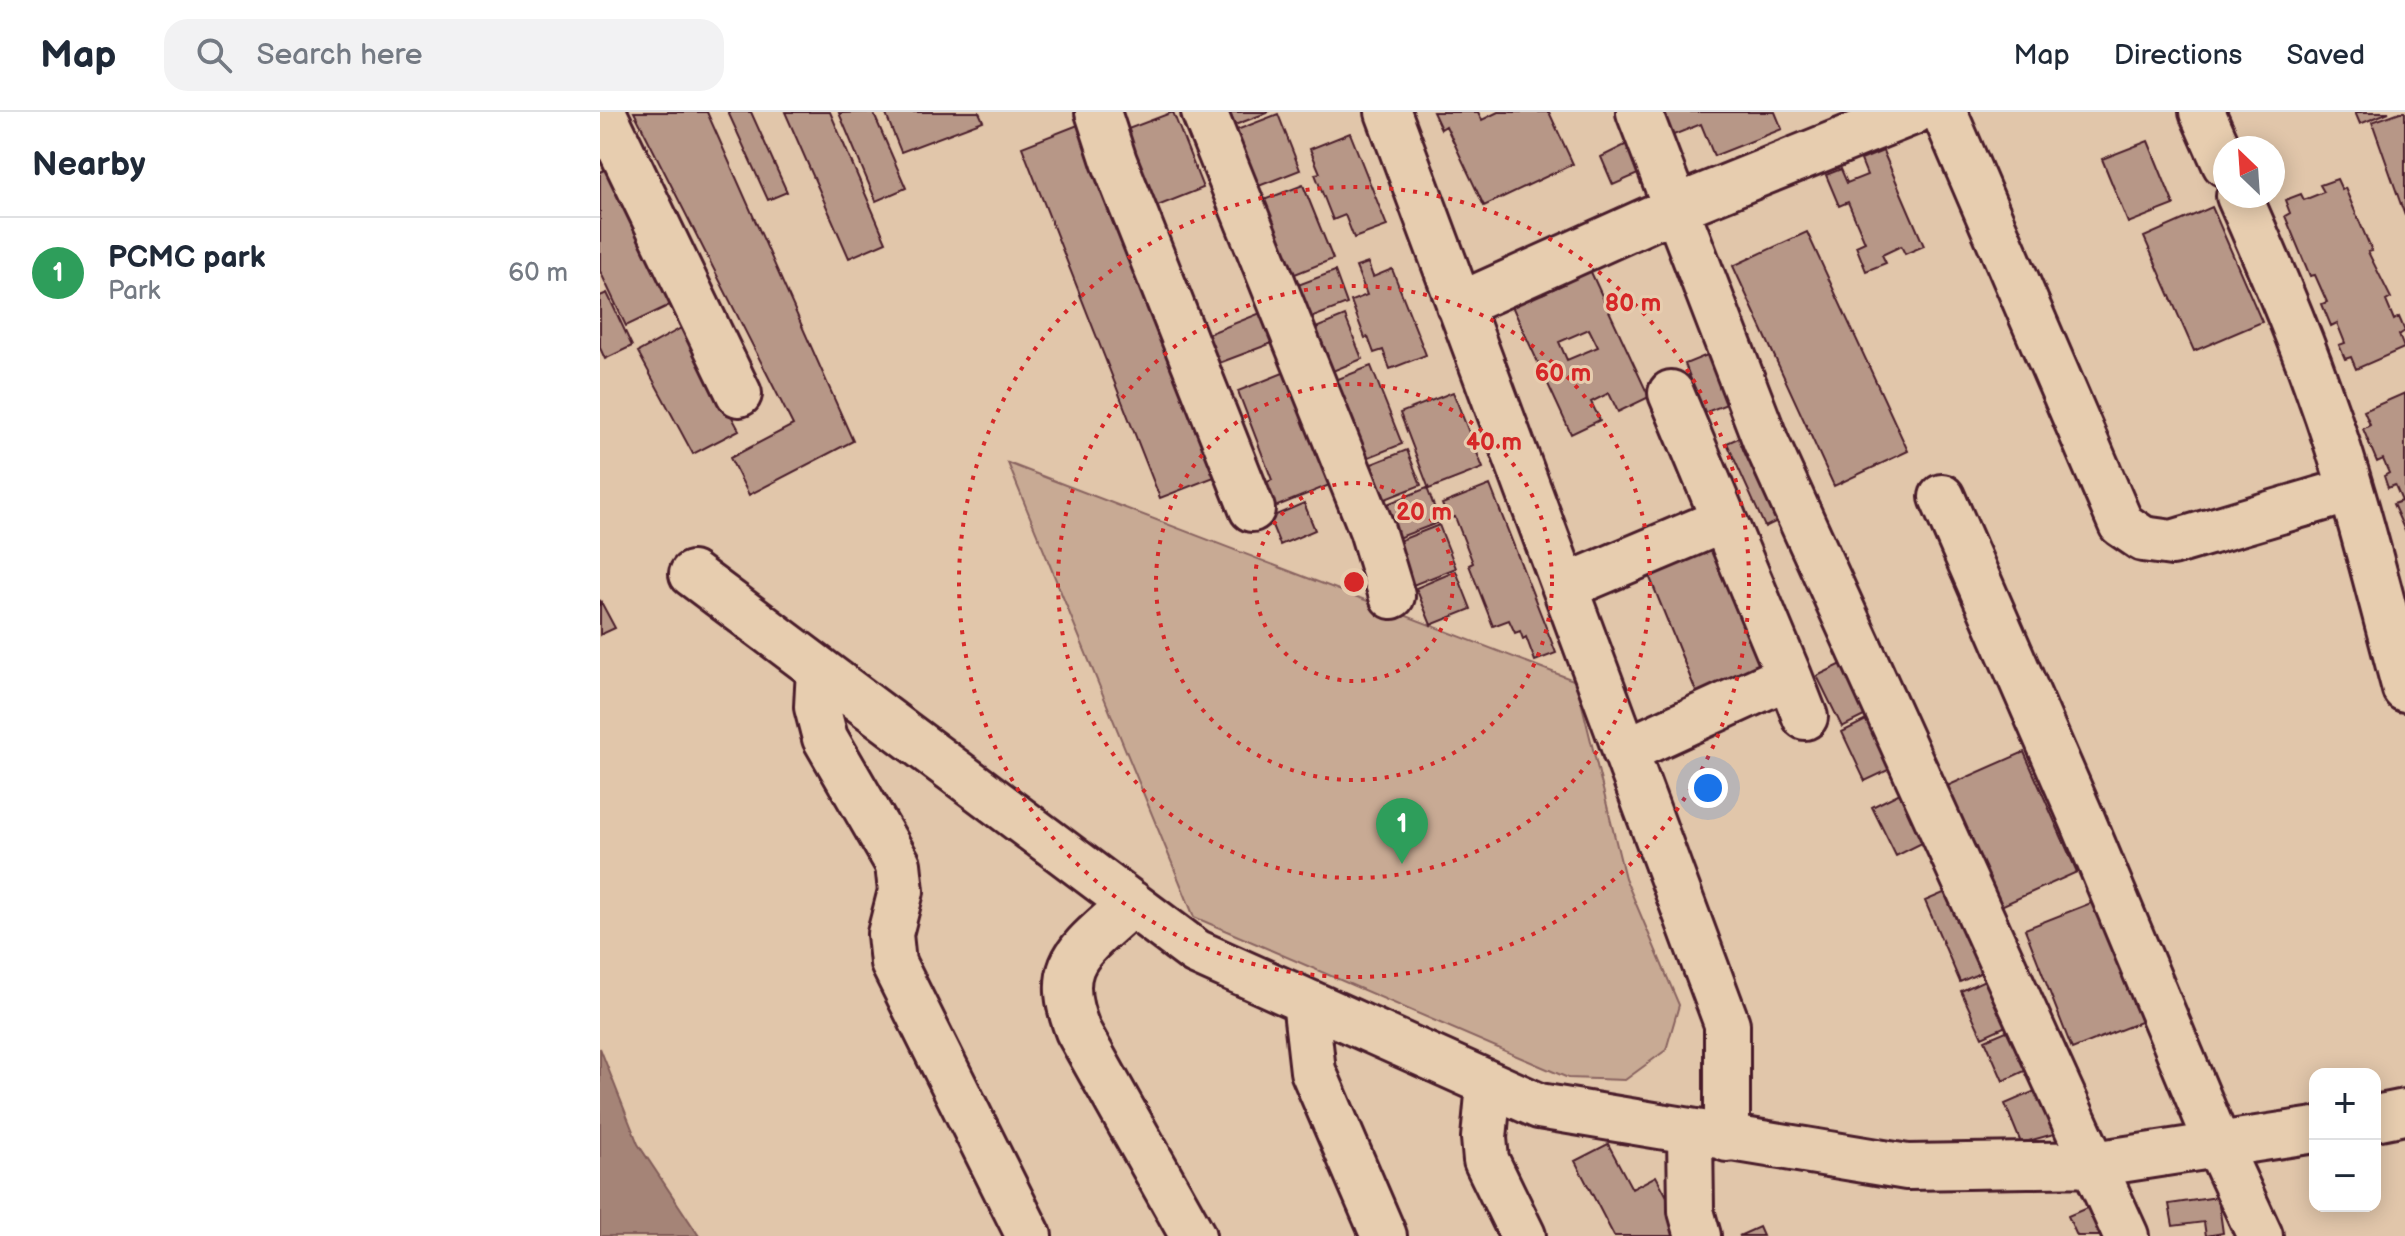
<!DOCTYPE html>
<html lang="en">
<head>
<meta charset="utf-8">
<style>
	body { margin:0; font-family:"Balsamiq Sans",sans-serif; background:#f2f2f3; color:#1f2937 }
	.controls { position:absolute; right:24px; bottom:24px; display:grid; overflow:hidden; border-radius:16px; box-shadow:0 4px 20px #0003 }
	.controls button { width:72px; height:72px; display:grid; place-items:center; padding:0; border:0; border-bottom:2px solid #e0e1e3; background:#fff; color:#1f2937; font:40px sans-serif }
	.compass { position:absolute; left:1613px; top:24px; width:72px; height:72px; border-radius:50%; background:#fff; box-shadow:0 4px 20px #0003; rotate:335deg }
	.you { position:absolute; left:1108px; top:676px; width:28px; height:28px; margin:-20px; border:6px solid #fff; border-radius:50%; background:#1a73e8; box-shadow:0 0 0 12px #1a73e833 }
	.badge { display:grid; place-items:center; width:52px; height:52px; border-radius:50%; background:#1f6fb2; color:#fff; font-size:26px; font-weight:700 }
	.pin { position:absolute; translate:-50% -66px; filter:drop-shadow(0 2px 4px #0008) }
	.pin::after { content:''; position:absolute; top:42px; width:28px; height:24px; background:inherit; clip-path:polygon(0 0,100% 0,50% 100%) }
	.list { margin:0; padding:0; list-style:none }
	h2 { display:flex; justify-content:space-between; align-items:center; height:104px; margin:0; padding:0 32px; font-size:34px }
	h2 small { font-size:26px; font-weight:400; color:#747a83 }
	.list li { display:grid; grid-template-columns:52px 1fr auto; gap:24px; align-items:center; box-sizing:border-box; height:112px; padding:0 32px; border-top:2px solid #e0e1e3 }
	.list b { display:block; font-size:30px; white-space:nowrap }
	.list p { margin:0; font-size:26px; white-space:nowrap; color:#747a83 }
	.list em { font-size:26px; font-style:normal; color:#747a83 }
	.icon { flex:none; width:44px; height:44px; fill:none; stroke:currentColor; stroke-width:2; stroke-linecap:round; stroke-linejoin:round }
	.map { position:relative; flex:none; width:1805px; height:1124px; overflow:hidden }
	header { display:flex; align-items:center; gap:48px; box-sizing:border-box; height:112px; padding:0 40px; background:#fff; border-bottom:2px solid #e0e1e3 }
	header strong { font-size:38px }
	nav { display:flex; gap:44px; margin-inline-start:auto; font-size:28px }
	.search { width:560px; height:72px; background:#f2f2f3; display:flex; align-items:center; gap:20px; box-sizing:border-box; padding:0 28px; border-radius:24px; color:#747a83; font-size:30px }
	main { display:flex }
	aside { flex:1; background:#fff }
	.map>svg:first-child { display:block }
	.green { fill:#c8aa94; stroke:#896460; stroke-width:2 }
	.water { fill:#a58477; stroke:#815c59; stroke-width:2 }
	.building { fill:#b79787; stroke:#4a1f2b; stroke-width:2; fill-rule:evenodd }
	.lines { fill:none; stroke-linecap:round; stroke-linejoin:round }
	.minor-casing { stroke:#4a1f2b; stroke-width:50 }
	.minor { stroke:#e7cdaf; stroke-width:44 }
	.ring { fill:none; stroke:#d62828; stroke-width:4; stroke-dasharray:4 8 }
	.centre { fill:#d62828; stroke:#e7cdaf; stroke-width:4 }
	.ring-label { font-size:24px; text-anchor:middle; font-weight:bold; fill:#d62828; stroke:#e7cdaf; stroke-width:6; stroke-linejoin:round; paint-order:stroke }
</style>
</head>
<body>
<header>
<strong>Map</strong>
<div class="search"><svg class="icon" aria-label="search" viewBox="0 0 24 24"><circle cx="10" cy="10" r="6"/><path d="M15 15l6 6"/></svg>Search here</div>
<nav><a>Map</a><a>Directions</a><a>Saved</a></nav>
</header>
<main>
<aside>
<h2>Nearby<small></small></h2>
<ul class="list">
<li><span class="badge" style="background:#2e9e5b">1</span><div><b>PCMC park</b><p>Park</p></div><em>60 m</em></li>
</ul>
</aside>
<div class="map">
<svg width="1805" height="1124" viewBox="0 0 1805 1124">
	<rect width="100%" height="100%" fill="#e1c6aa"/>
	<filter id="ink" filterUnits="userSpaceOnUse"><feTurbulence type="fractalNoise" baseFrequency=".0125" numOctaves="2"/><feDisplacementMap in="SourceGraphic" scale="16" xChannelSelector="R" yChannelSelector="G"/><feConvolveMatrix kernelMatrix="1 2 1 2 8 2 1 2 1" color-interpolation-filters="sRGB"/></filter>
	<g filter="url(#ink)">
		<path class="green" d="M408 351 976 569 1025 766 1079 893 1066 938 1025 968 968 966 594 805Z"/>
		<path class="water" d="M0 936 38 1032 99 1124H0Z"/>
		<path class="building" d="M34 0H107L253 329 149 383 130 346 193 313Z
			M128 0H151L187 80 168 88Z
			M185 0H230L286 130 249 146Z
			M273 0 306 76 276 89 239 1Z
			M285 0H379L383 9 301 40Z
			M573 0 603 76 550 97 520 20Z
			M620 0H669L627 16Z
			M833 0H878L882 8 898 0H949L973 52 884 94 846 14 841 17Z
			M1062 0H1175L1182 17 1114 44 1101 12 1071 24Z
			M1755 0H1789L1760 12Z
			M1800 0H1805V104L1772 10Z
			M678 2 700 58 651 77 629 21Z
			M483 11 622 362 560 386 422 35Z
			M750 21 787 114 754 126 745 103 733 108 715 62 720 61 710 37Z
			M1033 29 1047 58 1013 73 1001 45Z
			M1548 29 1574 93 1528 111 1502 47Z
			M1283 39 1324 134 1305 142 1301 134 1282 143 1286 151 1266 159 1256 134 1265 130 1248 90 1239 94 1226 63 1241 57 1247 71 1267 63 1261 48Z
			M10 55 74 191 26 214 0 159V60Z
			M1737 67 1742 78 1745 76 1772 139 1768 140 1791 186 1786 189 1794 208 1799 205 1805 219 1799 223 1804 236 1756 257 1751 245 1745 247 1739 233 1745 231 1737 211 1731 214 1722 192 1727 190 1715 163 1710 164 1685 104 1690 101 1685 88 1701 82 1704 88 1724 80 1720 73Z
			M703 73 733 147 685 166 656 91Z
			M1612 95 1662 210 1594 239 1544 125Z
			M1207 120 1308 339 1234 374 1133 154Z
			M984 145 1049 285 1018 300 1009 281 991 290 1000 308 971 322 906 181 935 168 942 182 964 172 957 158ZM989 217 998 235 967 248 959 230Z
			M768 151 773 165 792 157 826 243 790 257 783 238 774 241 768 225 765 226 751 189 767 183 756 155Z
			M735 159 747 192 703 209 690 176Z
			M7 181 32 234 5 247 0 236V184Z
			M668 198 680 228 614 253 603 224Z
			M745 204 762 247 723 263 706 220Z
			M83 215 139 318 93 342 38 240Z
			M1122 237 1142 286 1104 301 1085 252Z
			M771 254 802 332 759 349 728 271Z
			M688 259 732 372 670 397 661 373 672 368 638 279Z
			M853 280 883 356 829 377 800 301Z
			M1805 281V419L1793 392 1802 389 1795 373 1788 376 1784 364 1789 361 1783 347 1777 350 1763 317 1770 313 1764 299Z
			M1156 318 1194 401 1165 415 1127 331Z
			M807 338 821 373 778 390 764 355Z
			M890 373 956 541 935 549 926 525 923 527 920 519 915 521 909 508 893 514 869 453 873 451 855 405 848 407 842 392Z
			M827 376 840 410 795 427 782 394Z
			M704 391 715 418 680 433 669 406Z
			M839 413 856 456 813 473 796 430Z
			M1126 424 1180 555 1099 587 1046 456Z
			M856 459 871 497 831 513 816 476Z
			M0 488 15 516 0 523Z
			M1254 546 1278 597 1242 615 1217 564Z
			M1280 601 1303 651 1265 669 1242 620Z
			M1424 640 1477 760 1401 794 1347 674Z
			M1314 674 1338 723 1296 744 1272 695Z
			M1362 773 1398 853 1360 870 1325 789Z
			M1501 787 1548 907 1472 937 1425 817Z
			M1404 859 1426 905 1382 925 1361 879Z
			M1425 911 1442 951 1403 969 1385 928Z
			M1449 973 1468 1018 1421 1031 1405 992Z
			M1008 1032 1032 1077 1056 1064 1088 1124H1014L975 1049Z
			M1618 1085 1623 1121 1606 1124 1604 1110 1573 1114 1569 1092Z
			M1503 1089 1519 1124H1477L1468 1104Z
			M1159 1115 1163 1124H1139Z"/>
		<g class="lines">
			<defs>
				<path id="minor" d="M3 0 139 282
					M498 0 514 49 652 397
					M604 0 772 418 792 484
					M788 0 1127 912V1027
					M1039 0 1166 330 1526 1124
					M1344 0 1521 412 1543 427 1572 431 1751 378
					M1602 0 1625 52
					M1639 84C1667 148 1695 212 1718 277 1754 375 1778 477 1805 577
					M859 193 1075 96 1313 0
					M1071 281 1124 408
					M1342 385 1482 707 1618 1033 1660 1124
					M92 462 596 840 939 994 1307 1055 1494 1052 1715 1018
					M965 475 1124 408 1189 564 1025 639
					M219 557 217 595 225 626 298 752 301 779 290 822 293 851 429 1124
					M1189 564 1205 605
					M531 791C484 837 450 848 478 919L593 1124
					M705 889 713 959 784 1124
					M889 972 884 1026 886 1048 923 1124
					M1775 1006 1805 1000
					M1090 1021 1091 1099 1098 1124"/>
			</defs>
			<use href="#minor" class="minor-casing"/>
			<use href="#minor" class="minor"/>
		</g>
	</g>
	<g class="ring">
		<circle cx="754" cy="470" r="99"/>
		<circle cx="754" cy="470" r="198"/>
		<circle cx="754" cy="470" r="296"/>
		<circle cx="754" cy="470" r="395"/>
	</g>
	<circle cx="754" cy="470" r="12" class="centre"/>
	<g class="ring-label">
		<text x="1033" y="199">80 m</text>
		<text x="963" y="269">60 m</text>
		<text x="894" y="338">40 m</text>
		<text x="824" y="408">20 m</text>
	</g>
</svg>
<div class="controls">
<button>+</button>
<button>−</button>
</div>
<svg class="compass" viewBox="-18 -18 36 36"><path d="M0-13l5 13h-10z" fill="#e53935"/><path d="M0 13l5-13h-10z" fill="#747a83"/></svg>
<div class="you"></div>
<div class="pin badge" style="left:802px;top:752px;background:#2e9e5b">1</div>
</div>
</main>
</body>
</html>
